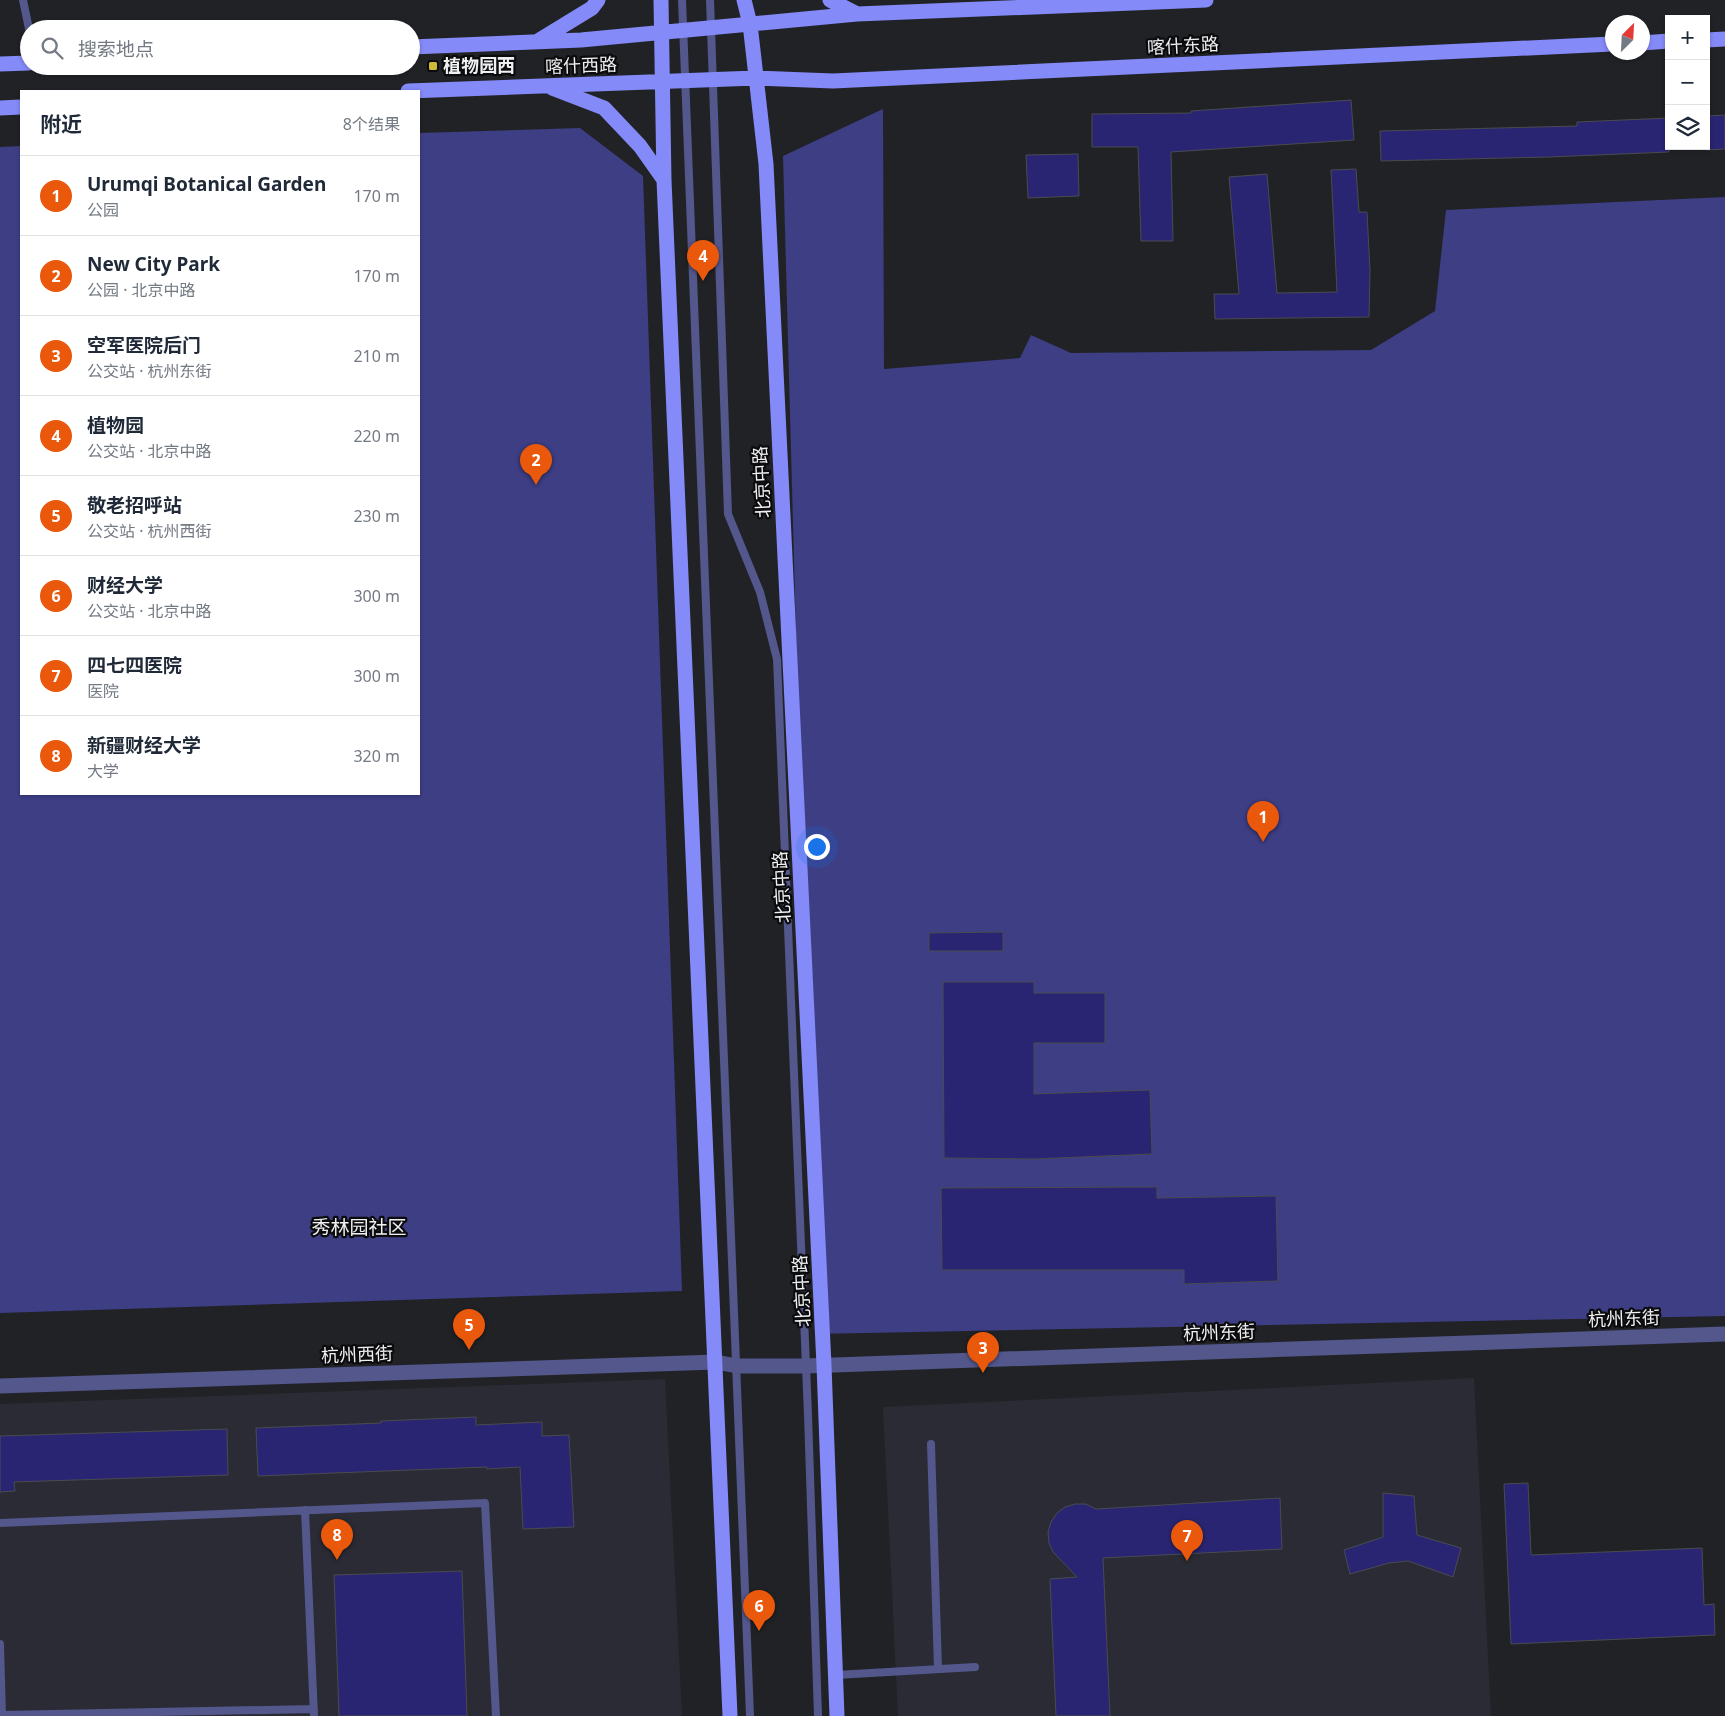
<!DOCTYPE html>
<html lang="zh">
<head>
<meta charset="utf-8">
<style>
	body { margin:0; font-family:"Noto Sans","Noto Sans SC",sans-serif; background:#f2f2f3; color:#1f2937 }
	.controls { position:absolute; right:15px; top:15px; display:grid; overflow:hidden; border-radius:0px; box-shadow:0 1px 4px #0004 }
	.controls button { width:45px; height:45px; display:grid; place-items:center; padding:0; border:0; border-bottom:1px solid #e0e1e3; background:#fff; color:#1f2937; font:25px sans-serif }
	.compass { position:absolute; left:1605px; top:15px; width:45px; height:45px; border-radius:50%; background:#fff; box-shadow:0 1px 4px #0004; rotate:24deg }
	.you { position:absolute; left:816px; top:846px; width:18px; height:18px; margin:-12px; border:4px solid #fff; border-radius:50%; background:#1a73e8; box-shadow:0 0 0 8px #1a73e833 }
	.badge { display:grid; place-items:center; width:32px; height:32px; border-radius:50%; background:#ea580c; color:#fff; font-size:16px; font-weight:700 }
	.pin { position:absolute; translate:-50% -41px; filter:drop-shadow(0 1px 2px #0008) }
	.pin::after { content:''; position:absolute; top:26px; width:18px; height:15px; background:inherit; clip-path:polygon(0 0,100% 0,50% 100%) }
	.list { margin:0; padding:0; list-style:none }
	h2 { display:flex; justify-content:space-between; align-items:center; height:65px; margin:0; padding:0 20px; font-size:21px }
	h2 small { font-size:16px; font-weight:400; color:#747a83 }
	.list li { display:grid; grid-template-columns:32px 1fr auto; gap:15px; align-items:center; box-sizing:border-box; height:80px; padding:0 20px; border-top:1px solid #e0e1e3 }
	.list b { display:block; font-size:19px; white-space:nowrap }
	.list p { margin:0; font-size:16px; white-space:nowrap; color:#747a83 }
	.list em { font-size:16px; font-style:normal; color:#747a83 }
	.icon { flex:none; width:28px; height:28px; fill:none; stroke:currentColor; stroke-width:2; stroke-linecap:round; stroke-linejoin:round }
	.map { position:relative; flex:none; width:1725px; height:1716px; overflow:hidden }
	.search { position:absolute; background:#fff; box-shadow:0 1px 4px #0004; left:20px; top:20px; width:400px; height:55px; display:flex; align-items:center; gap:12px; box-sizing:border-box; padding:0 18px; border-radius:28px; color:#747a83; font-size:19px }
	.panel { position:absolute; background:#fff; box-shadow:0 1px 4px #0004; left:20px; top:90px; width:400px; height:705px; border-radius:0px }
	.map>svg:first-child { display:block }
	.built { fill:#2a2b34 }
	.green { fill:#3d3e84 }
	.building { fill:#2a2573; stroke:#4a4b4f }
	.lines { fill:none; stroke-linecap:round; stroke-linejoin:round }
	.lane { stroke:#53578c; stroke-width:8 }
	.street { stroke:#53578c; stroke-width:15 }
	.primary { stroke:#848af8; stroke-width:15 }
	.poi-dot { fill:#ceb837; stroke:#0b0b0d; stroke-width:2 }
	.labels { text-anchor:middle; stroke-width:4.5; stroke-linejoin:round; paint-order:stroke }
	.street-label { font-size:18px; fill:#eff0f2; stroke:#0b0b0d }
	.poi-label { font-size:18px; font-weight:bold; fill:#eff0f2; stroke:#0b0b0d; text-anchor:start }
	.neighbourhood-label { font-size:19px; fill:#eff0f2; stroke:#0b0b0d }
</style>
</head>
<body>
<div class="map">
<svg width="1725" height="1716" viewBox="0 0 1725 1716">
	<rect width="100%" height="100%" fill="#212226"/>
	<path class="built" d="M1474 1378 1491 1716H898L883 1407Z
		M665 1379 682 1716H0V1404Z"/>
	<path class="green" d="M883 109 884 369 1020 358 1031 335 1071 353 1371 350 1435 311 1446 210 1725 197V1316L815 1334 783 156Z
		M580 128 643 176 682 1291 0 1313V147L21 146V794H419V133Z"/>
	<path class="building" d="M1351 100 1354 140 1171 152 1173 241H1141L1138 147H1092V114L1191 113V111Z
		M1725 115V149L1706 150V116Z
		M1669 118V152L1550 157 1381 161 1380 131 1577 126V122Z
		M1078 154 1079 196 1028 198 1026 155Z
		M1356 169 1359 212H1367L1370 270 1369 317 1215 319 1214 294H1239L1229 177 1267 174 1277 293 1337 292 1331 170Z
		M1003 932V951H929V933Z
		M943 982H1034V993H1105V1043H1034V1094L1150 1090 1152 1154 1034 1159 944 1158Z
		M1157 1187V1198L1276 1196 1278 1281 1184 1284V1270H942L941 1188Z
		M476 1417V1425L542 1422V1436L569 1435 574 1527 523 1529 520 1467 487 1469V1467L258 1476 256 1428 381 1423V1421Z
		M227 1429 228 1475 14 1482 15 1491 0 1492V1436Z
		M1528 1483 1531 1555 1702 1548 1704 1605 1714 1604 1715 1635 1511 1644 1504 1484Z
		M1383 1493 1414 1496 1417 1535 1461 1548 1453 1577 1408 1561 1389 1563 1350 1574 1344 1550 1383 1537Z
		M1280 1498 1282 1549 1103 1558 1110 1716H1056L1050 1579 1077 1577 1053 1552 1049 1543 1048 1532 1051 1522 1057 1513 1065 1507 1075 1504H1086L1096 1509Z
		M462 1571 467 1716H339L334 1575Z"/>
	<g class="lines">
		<path class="lane" d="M23 0 29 29
			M682 0 750 1716
			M710 0 728 514 760 592 777 659 808 1415 818 1716
			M931 1444 938 1669
			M305 1510 314 1716
			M0 1523 485 1503 496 1716
			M0 1644 2 1716
			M836 1675 975 1667
			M2 1715 314 1709"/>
		<path class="street" d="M0 1386 716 1362 737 1366H806L1725 1334"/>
		<path class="primary" d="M661 0 664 180 730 1716
			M744 0 750 24 766 164 824 1365 837 1716
			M830 0 857 14
			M1706 40 1725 39
			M538 41 592 8 598 0
			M1642 43 1669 41
			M411 47 581 40 857 14 1206 0
			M0 64 29 63
			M552 88 604 108 640 146 664 180
			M408 91 756 78 833 81 1612 44
			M0 108 21 107"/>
	</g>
	<rect class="poi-dot" x="428" y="61" width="10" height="10" rx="2.5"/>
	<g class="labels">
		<g class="street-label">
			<text transform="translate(1183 46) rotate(-3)" y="6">喀什东路</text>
			<text transform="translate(581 66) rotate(-2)" y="6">喀什西路</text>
			<text transform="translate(762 482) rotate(-93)" y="6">北京中路</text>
			<text transform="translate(782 887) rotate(-93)" y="6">北京中路</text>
			<text transform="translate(802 1291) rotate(-93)" y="6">北京中路</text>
			<text transform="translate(1624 1319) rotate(-2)" y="6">杭州东街</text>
			<text transform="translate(1219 1333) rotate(-2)" y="6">杭州东街</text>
			<text transform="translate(357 1355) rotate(-2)" y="6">杭州西街</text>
		</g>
		<g class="poi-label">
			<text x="443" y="72">植物园西</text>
		</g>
		<g class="neighbourhood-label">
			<text x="359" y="1234">秀林园社区</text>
		</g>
	</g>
</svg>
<div class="controls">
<button>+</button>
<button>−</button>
<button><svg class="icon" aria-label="layers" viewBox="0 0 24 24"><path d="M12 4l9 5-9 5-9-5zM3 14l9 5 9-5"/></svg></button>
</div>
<svg class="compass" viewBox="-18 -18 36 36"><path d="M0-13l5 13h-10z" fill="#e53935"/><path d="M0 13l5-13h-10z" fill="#747a83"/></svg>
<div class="you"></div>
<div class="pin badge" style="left:1263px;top:842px">1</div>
<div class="pin badge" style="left:536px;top:485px">2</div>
<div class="pin badge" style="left:983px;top:1373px">3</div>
<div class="pin badge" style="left:703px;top:281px">4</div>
<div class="pin badge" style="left:469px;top:1350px">5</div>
<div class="pin badge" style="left:759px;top:1631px">6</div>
<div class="pin badge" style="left:1187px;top:1561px">7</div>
<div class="pin badge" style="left:337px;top:1560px">8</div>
<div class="search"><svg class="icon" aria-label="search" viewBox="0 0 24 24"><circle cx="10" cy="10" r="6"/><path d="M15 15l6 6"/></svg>搜索地点</div>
<section class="panel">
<h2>附近<small>8个结果</small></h2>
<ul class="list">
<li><span class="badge">1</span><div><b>Urumqi Botanical Garden</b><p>公园</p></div><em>170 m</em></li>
<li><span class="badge">2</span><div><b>New City Park</b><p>公园 · 北京中路</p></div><em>170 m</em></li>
<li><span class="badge">3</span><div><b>空军医院后门</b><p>公交站 · 杭州东街</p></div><em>210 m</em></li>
<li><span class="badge">4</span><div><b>植物园</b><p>公交站 · 北京中路</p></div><em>220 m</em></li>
<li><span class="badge">5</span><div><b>敬老招呼站</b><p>公交站 · 杭州西街</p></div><em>230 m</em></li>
<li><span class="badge">6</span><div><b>财经大学</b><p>公交站 · 北京中路</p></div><em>300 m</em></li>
<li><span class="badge">7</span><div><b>四七四医院</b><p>医院</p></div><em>300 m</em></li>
<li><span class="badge">8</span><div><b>新疆财经大学</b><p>大学</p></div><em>320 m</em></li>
</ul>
</section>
</div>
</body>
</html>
